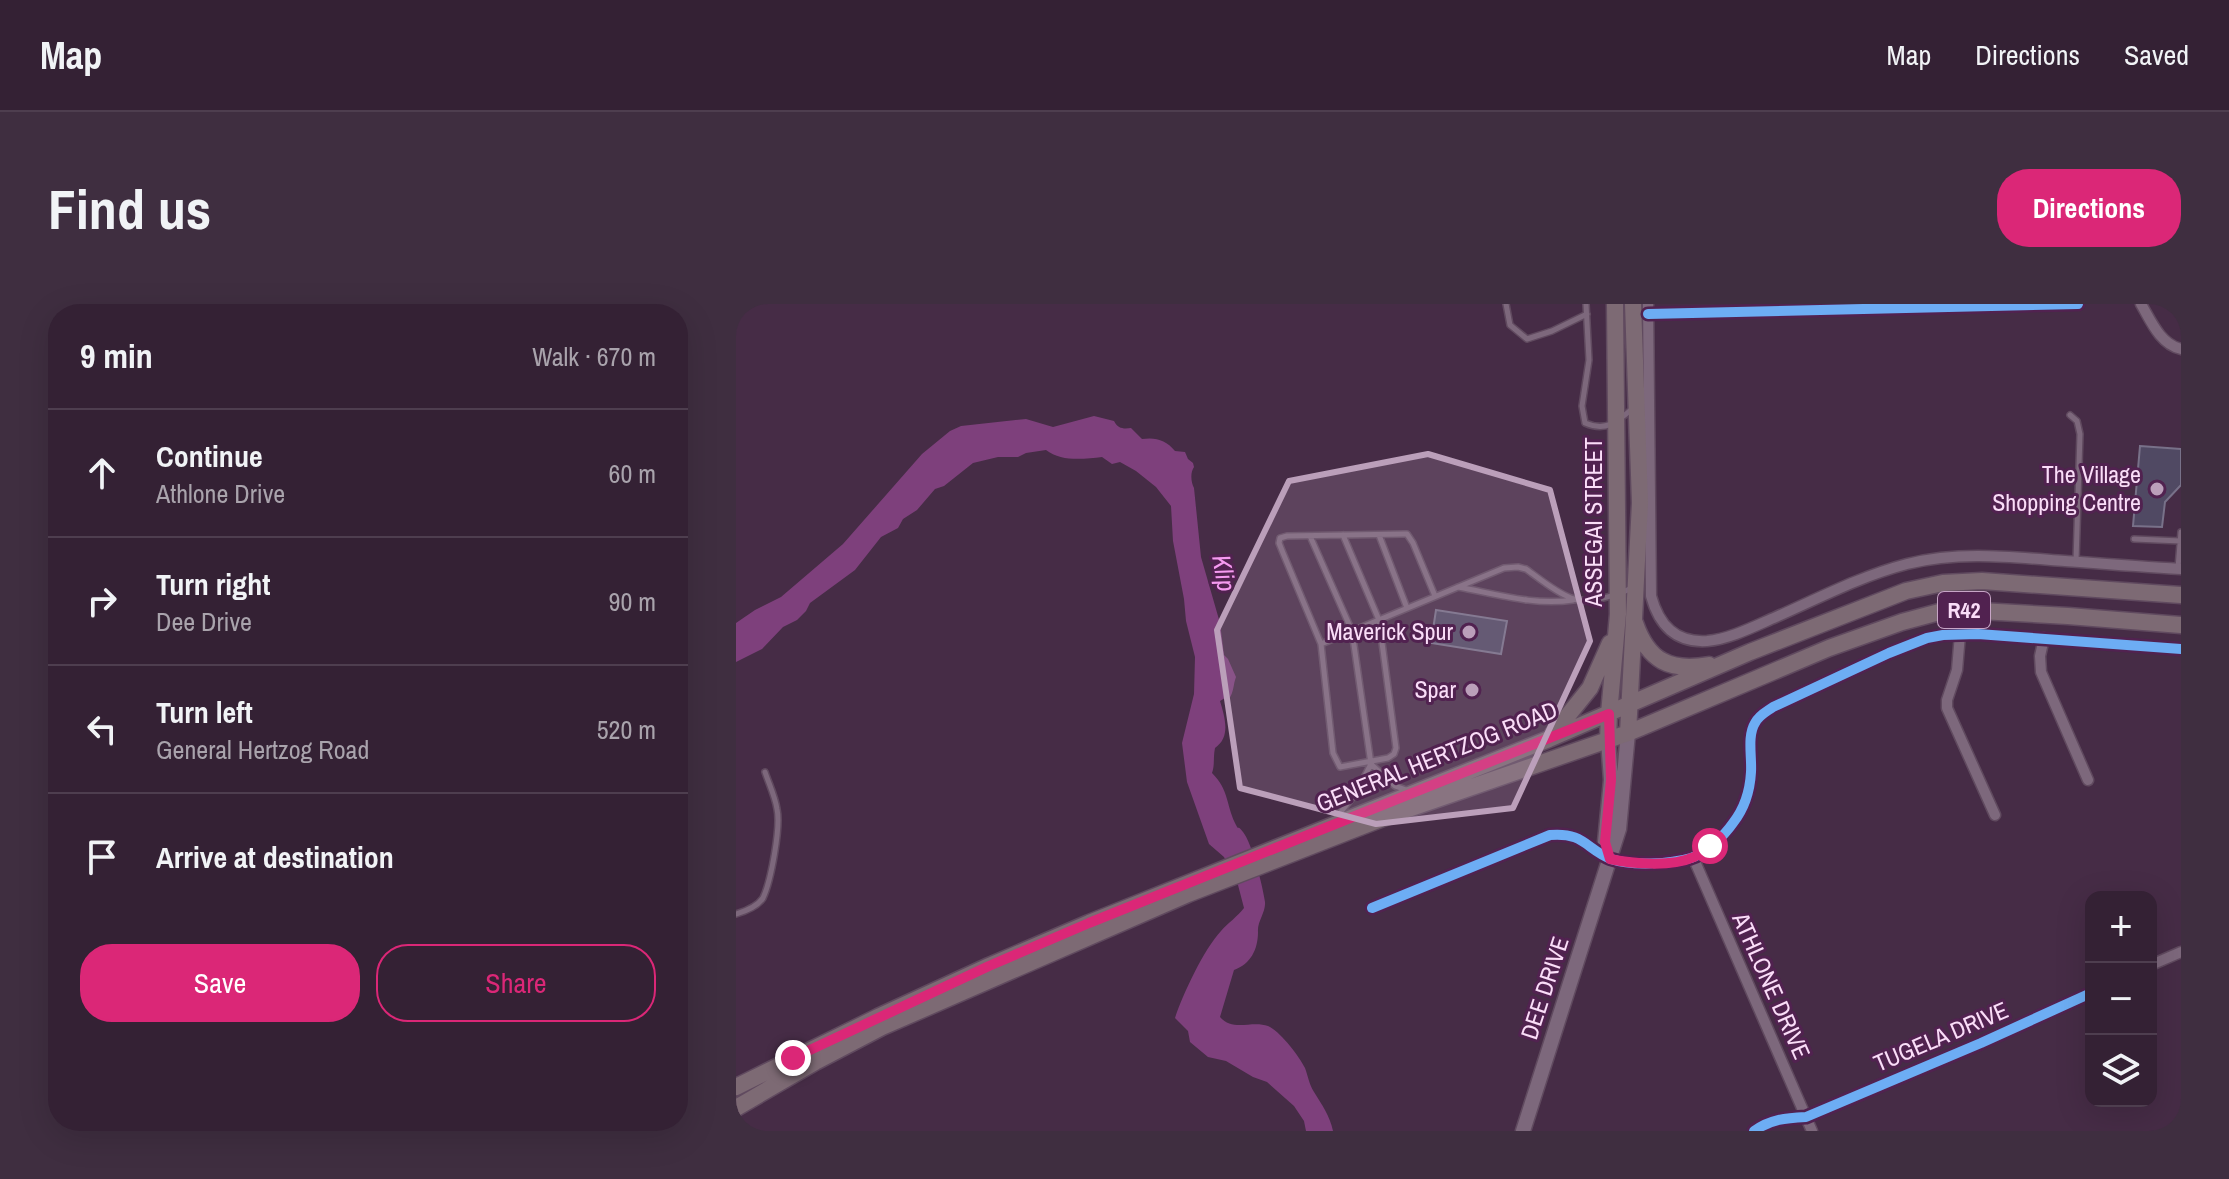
<!DOCTYPE html>
<html lang="en">
<head>
<meta charset="utf-8">
<style>
	body { margin:0; font-family:"Archivo Narrow",sans-serif; background:#3f2e40; color:#f1f3f6 }
	.controls { position:absolute; right:24px; bottom:24px; display:grid; overflow:hidden; border-radius:16px; box-shadow:0 8px 32px #0002 }
	.controls button { width:72px; height:72px; display:grid; place-items:center; padding:0; border:0; border-bottom:2px solid #4e3e4f; background:#342134; color:#f1f3f6; font:40px sans-serif }
	.stop { position:absolute; width:24px; height:24px; margin:-18px; border:6px solid #db2777; border-radius:50%; background:#fff }
	.stop.end { background:#db2777; border-color:#fff; box-shadow:0 2px 8px #0008 }
	.list { margin:0; padding:0; list-style:none }
	h2 { display:flex; justify-content:space-between; align-items:center; height:104px; margin:0; padding:0 32px; font-size:34px }
	h2 small { font-size:26px; font-weight:400; color:#a9a3ac }
	.list li { display:grid; grid-template-columns:52px 1fr auto; gap:24px; align-items:center; box-sizing:border-box; height:128px; padding:0 32px; border-top:2px solid #4e3e4f }
	.list b { display:block; font-size:30px; white-space:nowrap }
	.list p { margin:0; font-size:26px; white-space:nowrap; color:#a9a3ac }
	.list em { font-size:26px; font-style:normal; color:#a9a3ac }
	.actions { display:flex; gap:16px; padding:24px 32px }
	.actions a { flex:1; padding:18px 0; border:2px solid #db2777; border-radius:32px; text-align:center; font-size:28px; color:#db2777 }
	.actions .main { background:#db2777; color:#fff }
	.icon { flex:none; width:44px; height:44px; fill:none; stroke:currentColor; stroke-width:2; stroke-linecap:round; stroke-linejoin:round }
	.map { position:relative; flex:none; width:1445px; height:827px; overflow:hidden; border-radius:32px }
	header { display:flex; align-items:center; gap:48px; box-sizing:border-box; height:112px; padding:0 40px; background:#342134; border-bottom:2px solid #4e3e4f }
	header strong { font-size:38px }
	nav { display:flex; gap:44px; margin-inline-start:auto; font-size:28px }
	.intro { display:flex; align-items:center; justify-content:space-between; box-sizing:border-box; height:192px; padding:0 48px }
	h1 { margin:0; font-size:56px }
	.button { padding:20px 36px; border-radius:32px; background:#db2777; color:#fff; font-size:28px; font-weight:700 }
	main { display:flex; gap:48px; padding:0 48px }
	aside { flex:1; background:#342134; border-radius:32px; box-shadow:0 8px 32px #0002 }
	.map>svg:first-child { display:block }
	.water { fill:#7e407c }
	.building { fill:#504963; stroke:#787189; stroke-width:2 }
	.lines { fill:none; stroke-linecap:round; stroke-linejoin:round }
	.lane-casing { stroke:#604a5f; stroke-width:8 }
	.street-casing { stroke:#604a5f; stroke-width:13 }
	.secondary-casing { stroke:#604a5f; stroke-width:17 }
	.primary-casing { stroke:#604a5f; stroke-width:19 }
	.lane { stroke:#7d687c; stroke-width:5 }
	.street { stroke:#7d687c; stroke-width:10 }
	.secondary { stroke:#7d687c; stroke-width:14 }
	.primary { stroke:#7d6a74; stroke-width:16 }
	.cycleway-casing { stroke:#512250; stroke-width:15 }
	.cycleway { stroke:#6dadf4; stroke-width:10 }
	.route { stroke:#db2777; stroke-width:10 }
	.marked { fill:#bb9fba; fill-opacity:0.2; stroke:#bb9fba; stroke-width:6; stroke-linejoin:round }
	.poi-dot { fill:#bb9fba; stroke:#512250; stroke-width:3 }
	.labels { text-anchor:middle; stroke-width:6; stroke-linejoin:round; paint-order:stroke }
	.shield { fill:#512250; stroke:#c7a5c6; stroke-width:2 }
	.shield-label { font-size:22px; font-weight:bold; fill:#faddf8 }
	.poi-label { font-size:24px; fill:#faddf8; stroke:#512250; text-anchor:end }
	.street-label { font-size:24px; fill:#faddf8; stroke:#512250 }
	.water-label { font-size:26px; font-style:italic; fill:#f59af0; stroke:#512250 }
</style>
</head>
<body>
<header>
<strong>Map</strong>
<nav><a>Map</a><a>Directions</a><a>Saved</a></nav>
</header>
<div class="intro"><h1>Find us</h1><a class="button">Directions</a></div>
<main>
<aside>
<h2>9 min<small>Walk · 670 m</small></h2>
<ul class="list">
<li><svg class="icon" aria-label="ahead" viewBox="0 0 24 24"><path d="M12 20V5M6 11l6-6 6 6"/></svg><div><b>Continue</b><p>Athlone Drive</p></div><em>60 m</em></li>
<li><svg class="icon" aria-label="right" viewBox="0 0 24 24"><path d="M7 20v-9h11M14 6l5 5-5 5"/></svg><div><b>Turn right</b><p>Dee Drive</p></div><em>90 m</em></li>
<li><svg class="icon" aria-label="left" viewBox="0 0 24 24"><path d="M17 20v-9H6M10 6l-5 5 5 5"/></svg><div><b>Turn left</b><p>General Hertzog Road</p></div><em>520 m</em></li>
<li><svg class="icon" aria-label="arrive" viewBox="0 0 24 24"><path d="M6 21V4h12l-3 4 3 4H6"/></svg><div><b>Arrive at destination</b></div></li>
</ul>
<div class="actions"><a class="main">Save</a><a>Share</a></div>
</aside>
<div class="map">
<svg width="1445" height="827" viewBox="0 0 1445 827">
	<rect width="100%" height="100%" fill="#462c46"/>
	<path class="water" d="M358 112 378 117C382 125 388 125 395 124L406 135C420 133 430 136 439 147L449 148 452 155 457 159 458 163C454 169 455 178 458 184L465 253 484 319 488 351 492 355 500 373C497 381 498 388 493 395L489 394 484 397C489 414 495 433 479 444 477 453 479 461 476 469 493 486 490 500 499 519 504 529 500 519 507 528 516 539 527 583 529 598 530 608 521 618 522 628 522 645 515 660 498 666L484 713C497 728 516 716 532 722 544 727 563 752 569 764 572 772 573 780 578 788 586 801 594 812 597 827H570L568 817 558 802 531 778 517 773 490 757 472 753 454 738 452 727 439 714C447 690 468 645 485 627 492 619 501 613 508 604L502 581 488 553 473 540 451 478 446 439 458 390 459 353 450 317 448 295 437 237 435 202 420 183 400 167 384 158 376 160 366 153C348 155 325 158 310 146L290 149 282 153H262L237 159 208 182 199 185 181 206 167 215 162 224 145 233 119 266 74 299 70 307 61 316 47 323 26 345 0 358V319L19 306 45 293 107 240 186 150 214 127 225 122 290 115 317 123Z"/>
	<path class="building" d="M1404 142 1445 145V181L1429 198 1426 223 1397 222Z
		M700 306 771 317 765 350 695 339Z"/>
	<g class="lines">
		<defs>
			<path id="lane" d="M770 0 774 21 791 35 816 27 851 10
				M850 0 853 56 846 102 849 119C870 128 881 118 896 105
				M1334 111 1341 117 1344 130 1340 257
				M607 231 643 316 660 444 658 450 652 454 604 463 597 449 585 340 547 249 543 239 544 234 551 232 668 230H671L677 239 699 292
				M643 231 671 304
				M574 232 616 327 635 460 620 489 600 514
				M1398 235 1445 237
				M1442 264 1445 228
				M722 283C760 290 799 302 837 296
				M585 340 768 264 782 263 790 265C804 275 819 288 835 294 852 301 882 291 898 283
				M635 460 659 482 673 487
				M0 610C10 607 21 603 27 594 35 577 45 523 41 505 39 492 33 480 29 468"/>
			<path id="street" d="M912 0 915 292C923 321 939 339 971 337 994 335 1019 322 1040 313 1083 294 1125 272 1171 260 1224 247 1275 253 1329 257 1368 260 1406 263 1445 265
				M1405 0C1415 17 1424 40 1445 45
				M912 10 1342 0
				M1224 330 1221 366 1211 396V404L1259 511
				M1308 334 1304 352 1305 368 1352 476
				M957 553 1076 827
				M636 604 814 531C848 528 850 545 875 555 895 562 935 560 955 554 970 549 988 532 997 519 1008 505 1014 486 1015 468 1016 453 1011 432 1019 419 1023 411 1030 408 1037 403L1153 349 1191 334 1207 331 1242 330 1445 345
				M1415 661 1445 648
				M1018 827C1035 815 1050 814 1070 813L1245 739 1355 689"/>
			<path id="secondary" d="M872 436 875 476 869 538 874 554
				M787 827 883 525 892 429"/>
			<path id="primary" d="M899 319C912 357 934 368 973 361
				M892 429 904 199 897 0
				M817 430 854 384 874 339
				M872 436 873 410 882 310 879 0
				M0 783 142 713 253 662 353 619 813 435 1014 348 1170 287 1207 279 1246 277 1445 291
				M0 804 79 758 146 723 452 590 655 511 892 429 1093 344 1166 318 1207 307 1226 306 1332 312 1445 321"/>
		</defs>
		<use href="#lane" class="lane-casing"/>
		<use href="#street" class="street-casing"/>
		<use href="#secondary" class="secondary-casing"/>
		<use href="#primary" class="primary-casing"/>
		<use href="#lane" class="lane"/>
		<use href="#street" class="street"/>
		<use href="#secondary" class="secondary"/>
		<use href="#primary" class="primary"/>
		<defs>
			<path id="cycleway" d="M912 10 1342 0
				M636 604 814 531C848 528 850 545 875 555 895 562 935 560 955 554 970 549 988 532 997 519 1008 505 1014 486 1015 468 1016 453 1011 432 1019 419 1023 411 1030 408 1037 403L1153 349 1191 334 1207 331 1242 330 1445 345
				M1018 827C1035 815 1050 814 1070 813L1245 739 1355 689"/>
		</defs>
		<use href="#cycleway" class="cycleway-casing"/>
		<use href="#cycleway" class="cycleway"/>
	</g>
	<g class="lines">
		<path class="route" d="M57 754 253 662 353 619 873 410 875 476 869 538 874 555C897 560 936 563 958 553 963 550 969 545 974 542"/>
	</g>
	<path class="marked" d="M692 150 814 186 854 337 777 504 640 520 504 484 481 326 553 177Z"/>
	<g class="poi-dot">
		<circle cx="1421" cy="185" r="8"/>
		<circle cx="733" cy="328" r="8"/>
		<circle cx="736" cy="386" r="8"/>
	</g>
	<g class="labels">
		<rect class="shield" x="1202" y="288" width="52" height="36" rx="6"/>
		<g class="shield-label">
			<text x="1228" y="314">R42</text>
		</g>
		<g class="poi-label">
			<text x="1405" y="179">The Village<tspan x="1405" dy="28">Shopping Centre</tspan></text>
			<text x="717" y="336">Maverick Spur</text>
			<text x="720" y="394">Spar</text>
		</g>
		<g class="street-label">
			<text transform="translate(858 218) rotate(-90)" y="8">ASSEGAI STREET</text>
			<text transform="translate(701 453) rotate(-22)" y="8">GENERAL HERTZOG ROAD</text>
			<text transform="translate(1035 682) rotate(66)" y="8">ATHLONE DRIVE</text>
			<text transform="translate(809 684) rotate(-72)" y="8">DEE DRIVE</text>
			<text transform="translate(1205 733) rotate(-23)" y="8">TUGELA DRIVE</text>
		</g>
		<g class="water-label">
			<text transform="translate(488 269) rotate(80)" y="9">Klip</text>
		</g>
	</g>
</svg>
<div class="controls">
<button>+</button>
<button>−</button>
<button><svg class="icon" aria-label="layers" viewBox="0 0 24 24"><path d="M12 4l9 5-9 5-9-5zM3 14l9 5 9-5"/></svg></button>
</div>
<div class="stop" style="left:974px;top:542px"></div>
<div class="stop end" style="left:57px;top:754px"></div>
</div>
</main>
</body>
</html>
